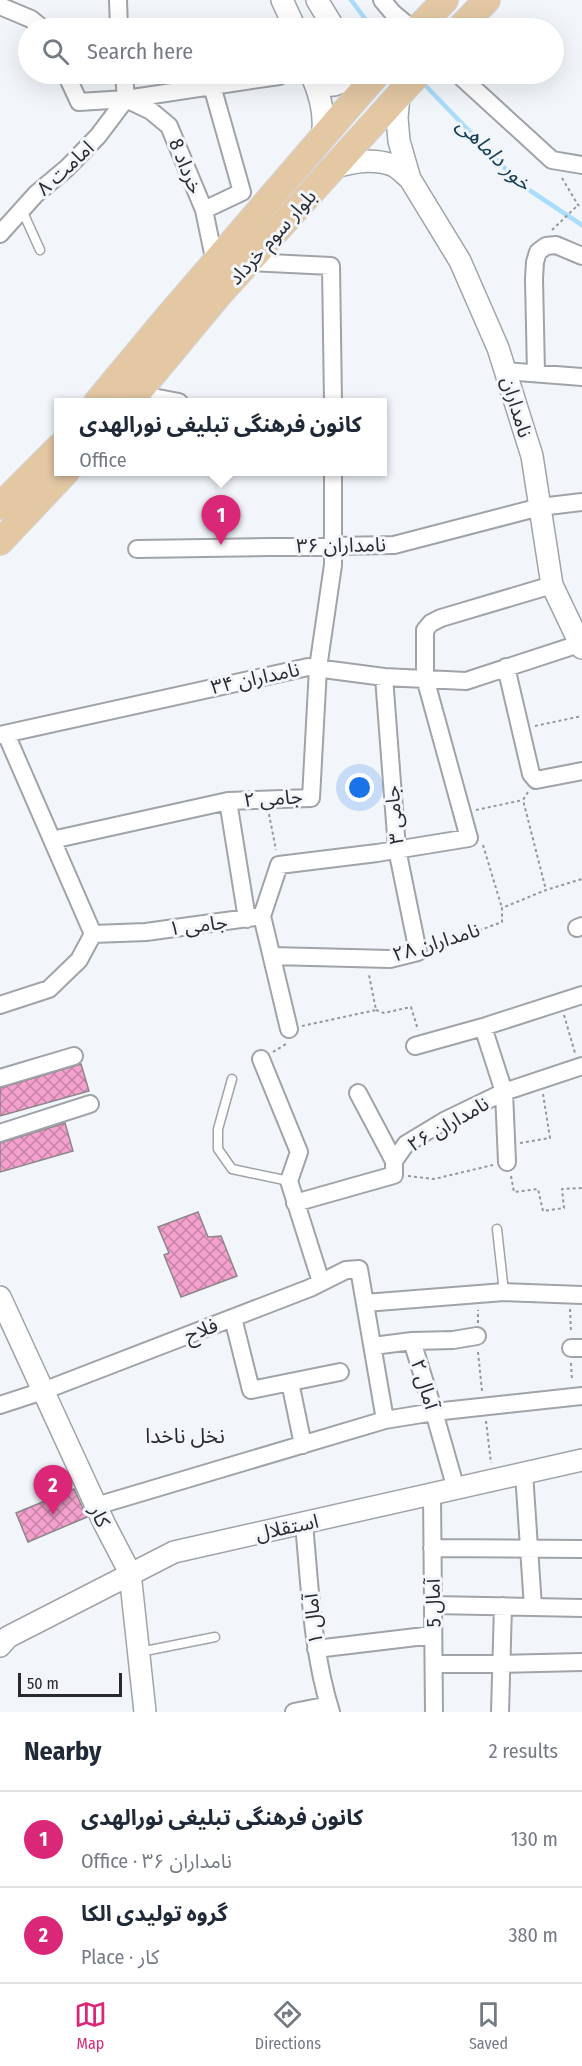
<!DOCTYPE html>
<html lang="en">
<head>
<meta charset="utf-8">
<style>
	body { margin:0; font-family:"Fira Sans Condensed","Noto Sans Arabic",sans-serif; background:#f2f2f3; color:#1f2937 }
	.scale { position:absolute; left:18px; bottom:15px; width:104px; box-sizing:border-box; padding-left:6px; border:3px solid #292a2c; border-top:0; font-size:16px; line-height:21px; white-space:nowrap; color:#292a2c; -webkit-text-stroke:4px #f2f6fb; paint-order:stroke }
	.you { position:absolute; left:360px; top:788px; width:21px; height:21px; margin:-15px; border:4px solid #fff; border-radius:50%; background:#1a73e8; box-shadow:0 0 0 9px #1a73e833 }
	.badge { display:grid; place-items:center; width:39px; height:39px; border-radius:50%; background:#db2777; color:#fff; font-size:20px; font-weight:700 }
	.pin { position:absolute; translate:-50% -50px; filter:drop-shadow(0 2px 3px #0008) }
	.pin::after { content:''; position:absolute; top:32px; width:21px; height:18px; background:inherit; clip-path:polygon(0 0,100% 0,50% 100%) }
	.popup { position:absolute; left:54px; top:398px; width:333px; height:78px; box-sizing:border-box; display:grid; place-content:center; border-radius:0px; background:#fff; filter:drop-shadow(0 2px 4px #0005); font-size:20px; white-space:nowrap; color:#747a83 }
	.popup b { font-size:22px; color:#1f2937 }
	.popup::after { content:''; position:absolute; left:50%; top:100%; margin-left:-12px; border:12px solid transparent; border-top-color:#fff }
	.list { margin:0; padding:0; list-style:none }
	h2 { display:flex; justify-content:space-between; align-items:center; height:78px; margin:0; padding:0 24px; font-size:26px }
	h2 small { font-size:20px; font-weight:400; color:#747a83 }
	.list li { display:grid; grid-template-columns:39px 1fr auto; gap:18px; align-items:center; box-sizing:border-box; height:96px; padding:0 24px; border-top:2px solid #e0e1e3 }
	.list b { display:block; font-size:22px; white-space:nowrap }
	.list p { margin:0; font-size:20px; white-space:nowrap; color:#747a83 }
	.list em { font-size:20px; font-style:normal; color:#747a83 }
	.icon { flex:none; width:33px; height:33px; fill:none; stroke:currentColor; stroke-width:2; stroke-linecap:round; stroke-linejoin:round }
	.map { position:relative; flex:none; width:582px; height:1712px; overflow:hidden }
	.search { position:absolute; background:#fff; box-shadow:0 6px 24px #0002; left:18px; right:18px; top:18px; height:66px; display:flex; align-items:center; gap:15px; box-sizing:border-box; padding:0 21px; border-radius:33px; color:#747a83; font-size:22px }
	.sheet { height:270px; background:#fff }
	nav { display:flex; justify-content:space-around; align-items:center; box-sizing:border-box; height:84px; border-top:2px solid #e0e1e3; background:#fff; font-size:16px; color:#747a83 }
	nav a { display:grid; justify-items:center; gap:3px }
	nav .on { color:#db2777 }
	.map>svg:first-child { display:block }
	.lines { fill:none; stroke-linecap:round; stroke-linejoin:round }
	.stream { stroke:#aaddfb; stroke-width:4.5 }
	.building { fill:url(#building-cross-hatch); stroke:#8c8789; stroke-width:1.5 }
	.service-casing { stroke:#a0a3a8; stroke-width:11 }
	.minor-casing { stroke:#a0a3a8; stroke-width:20 }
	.tertiary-casing { stroke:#a0a3a8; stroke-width:24 }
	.primary-casing { stroke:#d4d4d5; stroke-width:28 }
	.path { stroke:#94979b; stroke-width:2; stroke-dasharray:3 3; stroke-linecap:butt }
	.service { stroke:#fff; stroke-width:8 }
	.minor { stroke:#fff; stroke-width:16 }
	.tertiary { stroke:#fff; stroke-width:21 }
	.primary { stroke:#e4c8a4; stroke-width:26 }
	.labels { text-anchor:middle; stroke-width:6; stroke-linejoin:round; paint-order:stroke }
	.street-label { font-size:20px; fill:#292a2c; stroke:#f2f6fb }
	.water-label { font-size:21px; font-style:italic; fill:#194156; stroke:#f2f6fb }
	.neighbourhood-label { font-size:21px; fill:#292a2c; stroke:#f2f6fb }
</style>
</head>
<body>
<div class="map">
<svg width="582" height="1712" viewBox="0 0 582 1712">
	<defs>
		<pattern id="building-cross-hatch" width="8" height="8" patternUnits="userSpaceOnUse" patternTransform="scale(1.5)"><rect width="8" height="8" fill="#f4a1cd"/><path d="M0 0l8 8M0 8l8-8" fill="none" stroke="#c683a7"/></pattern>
	</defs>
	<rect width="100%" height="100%" fill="#f2f6fb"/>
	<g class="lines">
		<path class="stream" d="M351 0 372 28
			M422 82 520 184 582 225"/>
	</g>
	<path class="building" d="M81 1064 89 1091 0 1116V1088Z
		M65 1123 73 1151 0 1172V1143Z
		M198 1212 208 1237 221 1236 237 1276 181 1297 164 1255 169 1253 158 1227Z
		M74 1489 87 1517 28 1542 16 1513Z"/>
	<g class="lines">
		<defs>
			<path id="service" d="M22 210 40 250
				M232 1079 218 1129V1149L232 1169 289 1181
				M497 1229 504 1292
				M140 1652 215 1637"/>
			<path id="minor" d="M118 0 119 28
				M382 0 393 13 411 28
				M0 6 31 19 42 28
				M66 74 79 102 126 99 279 76
				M124 74 126 99
				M458 74 552 160 582 165
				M126 99 151 111 169 126 204 210 215 263
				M204 210 242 192 212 86
				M0 234 36 194 67 168 98 136 126 99
				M249 262 331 266 333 402
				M506 371 582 377
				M536 373 534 279 535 262 538 252 546 246 556 245 582 256
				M137 394 179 402
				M137 549 394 545 540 507 582 502
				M506 667 531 774 536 780 582 771
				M6 734 93 934 146 932 262 916 289 1029
				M0 735 308 667 384 677 466 681 582 643
				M52 840 228 801
				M262 916 279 865 377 853 469 838 425 678V630L431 623 441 618 552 585
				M247 919 228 801 311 798 318 668 333 565V472
				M577 928 582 926
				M272 956 390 959 418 952 397 849 384 677
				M0 1005 49 989 79 960 93 934
				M415 1046 483 1027
				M261 1059 299 1152 289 1181 321 1282
				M0 1078 74 1056
				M358 1093 394 1161
				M0 1133 90 1104
				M507 1162 504 1092 483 1027 582 995
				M295 1203 394 1175V1161L406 1144 444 1121 504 1092 582 1066
				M365 1303 504 1292 582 1295
				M233 1318 251 1390 340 1372
				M373 1346 412 1341
				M571 1348H582
				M290 1382 303 1445
				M0 1405 43 1391 310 1288 346 1270 359 1269 385 1420
				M524 1473 533 1607
				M456 1489 434 1412 412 1341 453 1340 477 1336
				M432 1495 434 1712
				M96 1506 385 1420 434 1412 582 1396
				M304 1524C310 1587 312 1652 331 1712
				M432 1548 582 1549
				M433 1605 582 1608
				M316 1649 433 1635
				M434 1664H501L582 1662
				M294 1712 329 1705
				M500 1712 503 1606"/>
			<path id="tertiary" d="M282 0 295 28
				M317 0 334 28
				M311 74C320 94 326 116 322 137
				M313 74C326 88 336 90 349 74
				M399 95 397 118 399 141 410 179 460 261 498 348 532 456 552 585 582 648
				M335 167C353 162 373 158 392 165 398 167 405 175 410 179
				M0 1297 104 1523 130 1573 145 1712
				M0 1646 8 1637 174 1552 582 1460"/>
			<path id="primary" d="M418 28 445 0
				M460 28 487 0
				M97 402 166 319 377 74
				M130 402 217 297 418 74
				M0 506 59 447
				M0 542 66 472"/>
		</defs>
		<use href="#service" class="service-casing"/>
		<use href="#minor" class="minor-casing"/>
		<use href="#tertiary" class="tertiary-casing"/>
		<use href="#primary" class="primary-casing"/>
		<path class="path" d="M562 178 578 205 582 207
			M552 230 578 205
			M535 726 582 716
			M528 792 523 800 546 890
			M476 810 523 800
			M269 814 276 850
			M483 845 502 908
			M434 947 502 922V908L546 890 582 879
			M376 1010 384 1013 411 1007 418 1030
			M564 1015 575 1053
			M302 1026 376 1010 369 975
			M273 1052 286 1044
			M520 1143 550 1138 543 1094
			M408 1176 434 1179 493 1165
			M511 1176 514 1192 538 1189 543 1211 564 1208 562 1189 582 1188
			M570 1309 571 1333
			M478 1323V1310
			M478 1352 482 1391
			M571 1363 572 1381
			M486 1421 491 1463"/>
		<use href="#service" class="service"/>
		<use href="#minor" class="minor"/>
		<use href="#tertiary" class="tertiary"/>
		<use href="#primary" class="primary"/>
	</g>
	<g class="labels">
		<g class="street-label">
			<text transform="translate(186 166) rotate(68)" y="7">خرداد 8</text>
			<text transform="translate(65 168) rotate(-43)" y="7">امامت ۸</text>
			<text transform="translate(272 237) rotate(-48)" y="7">بلوار سوم خرداد</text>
			<text transform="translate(517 407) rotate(73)" y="7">نامداران</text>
			<text transform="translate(341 545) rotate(-1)" y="7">نامداران ۳۶</text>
			<text transform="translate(255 678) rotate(-12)" y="7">نامداران ۳۴</text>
			<text transform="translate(273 798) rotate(-4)" y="7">جامی ۲</text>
			<text transform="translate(394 815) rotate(-95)" y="7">جامی ۳</text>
			<text transform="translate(198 925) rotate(-7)" y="7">جامی ۱</text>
			<text transform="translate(436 942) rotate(-17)" y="7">نامداران ۲۸</text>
			<text transform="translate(448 1124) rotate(-30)" y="7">نامداران ۲۶</text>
			<text transform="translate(201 1330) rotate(-21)" y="7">فلاح</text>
			<text transform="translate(425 1384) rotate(73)" y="7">آمال ۲</text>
			<text transform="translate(100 1516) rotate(65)" y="7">کار</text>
			<text transform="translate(287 1527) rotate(-12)" y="7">استقلال</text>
			<text transform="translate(433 1603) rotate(-91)" y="7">آمال 5</text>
			<text transform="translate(313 1619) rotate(-96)" y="7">آمال ۱</text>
		</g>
		<g class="water-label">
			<text transform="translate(494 154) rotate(44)" y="7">خور داماهی</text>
		</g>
		<g class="neighbourhood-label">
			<text x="185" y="1443">نخل ناخدا</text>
		</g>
	</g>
</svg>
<div class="scale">50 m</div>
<div class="you"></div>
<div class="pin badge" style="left:221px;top:545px">1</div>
<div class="popup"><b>کانون فرهنگی تبلیغی نورالهدی</b>Office</div>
<div class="pin badge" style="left:53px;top:1515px">2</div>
<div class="search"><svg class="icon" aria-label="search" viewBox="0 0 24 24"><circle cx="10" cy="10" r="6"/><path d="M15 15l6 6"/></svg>Search here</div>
</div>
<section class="sheet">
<h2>Nearby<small>2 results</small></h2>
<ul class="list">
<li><span class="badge">1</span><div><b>کانون فرهنگی تبلیغی نورالهدی</b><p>Office · نامداران ۳۶</p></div><em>130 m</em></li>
<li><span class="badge">2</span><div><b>گروه تولیدی الکا</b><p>Place · کار</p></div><em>380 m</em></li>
</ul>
</section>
<nav>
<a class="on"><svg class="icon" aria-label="map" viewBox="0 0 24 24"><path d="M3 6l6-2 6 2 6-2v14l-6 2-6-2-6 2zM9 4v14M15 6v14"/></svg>Map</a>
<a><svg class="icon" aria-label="directions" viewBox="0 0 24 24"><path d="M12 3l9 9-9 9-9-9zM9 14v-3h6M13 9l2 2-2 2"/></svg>Directions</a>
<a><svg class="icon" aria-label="saved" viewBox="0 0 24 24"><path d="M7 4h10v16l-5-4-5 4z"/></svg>Saved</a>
</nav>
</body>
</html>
